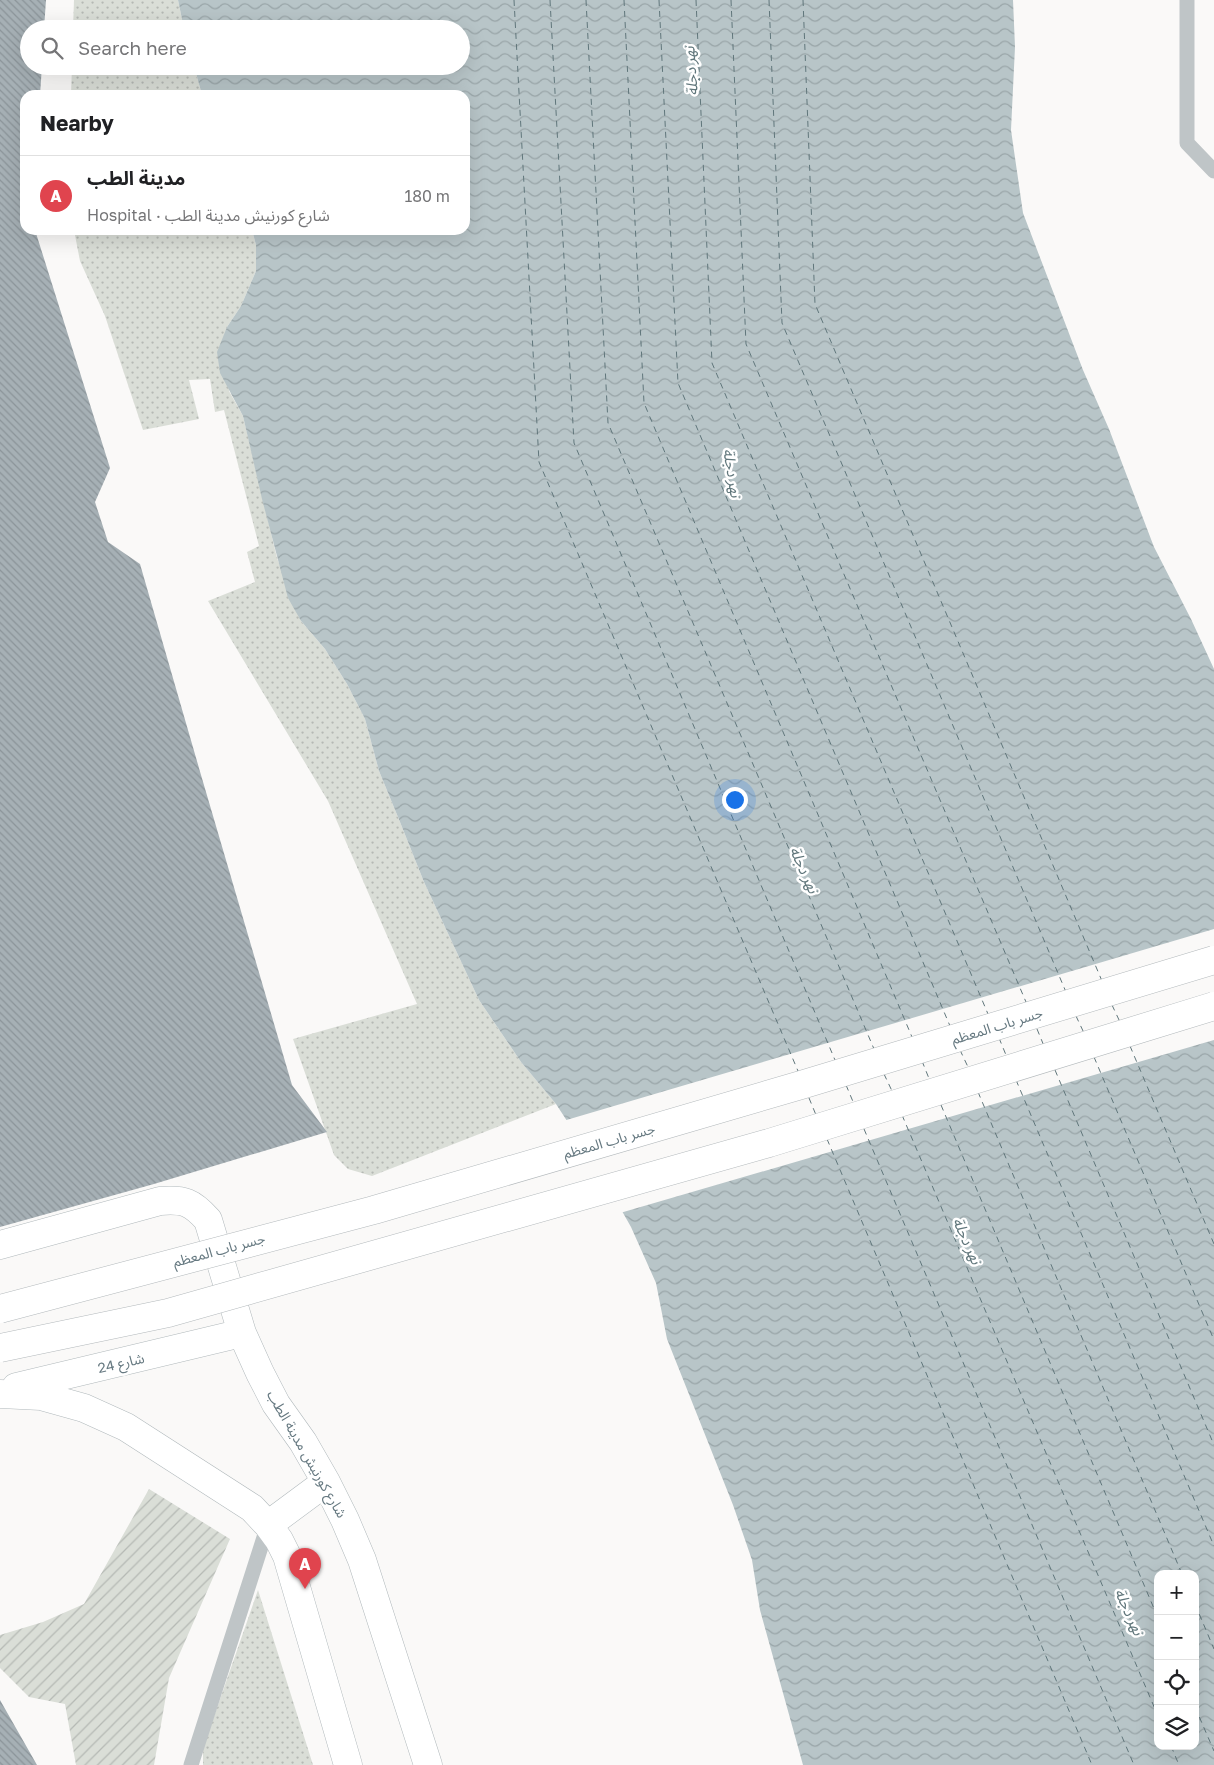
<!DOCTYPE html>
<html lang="en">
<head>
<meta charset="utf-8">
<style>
	body { margin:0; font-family:"Golos Text","Noto Sans Arabic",sans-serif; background:#f2f2f2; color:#202124 }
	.controls { position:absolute; right:15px; bottom:15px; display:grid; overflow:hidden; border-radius:10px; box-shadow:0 5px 20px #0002 }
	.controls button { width:45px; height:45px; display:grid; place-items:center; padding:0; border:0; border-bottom:1px solid #e0e0e0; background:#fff; color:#202124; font:25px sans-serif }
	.you { position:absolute; left:734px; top:799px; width:18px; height:18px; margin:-12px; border:4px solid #fff; border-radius:50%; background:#1a73e8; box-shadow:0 0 0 8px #1a73e833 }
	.badge { display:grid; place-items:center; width:32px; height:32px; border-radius:50%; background:#b45309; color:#fff; font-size:16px; font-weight:700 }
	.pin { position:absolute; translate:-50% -41px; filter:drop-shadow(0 1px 2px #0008) }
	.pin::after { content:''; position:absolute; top:26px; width:18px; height:15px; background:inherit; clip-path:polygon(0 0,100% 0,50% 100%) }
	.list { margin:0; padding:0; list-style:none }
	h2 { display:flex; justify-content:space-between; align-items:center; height:65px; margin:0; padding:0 20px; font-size:21px }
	h2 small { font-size:16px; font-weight:400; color:#757577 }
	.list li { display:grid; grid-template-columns:32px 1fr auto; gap:15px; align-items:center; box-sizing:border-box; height:80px; padding:0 20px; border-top:1px solid #e0e0e0 }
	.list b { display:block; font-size:19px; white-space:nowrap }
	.list p { margin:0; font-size:16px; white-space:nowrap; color:#757577 }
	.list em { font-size:16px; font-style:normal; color:#757577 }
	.icon { flex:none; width:28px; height:28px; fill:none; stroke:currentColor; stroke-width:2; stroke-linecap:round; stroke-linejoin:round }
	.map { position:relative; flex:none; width:1214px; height:1765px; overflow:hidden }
	.search { position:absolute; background:#fff; box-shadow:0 5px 20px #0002; left:20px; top:20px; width:450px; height:55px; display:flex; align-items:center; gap:12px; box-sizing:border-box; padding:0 18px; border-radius:28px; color:#757577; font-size:19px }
	.panel { position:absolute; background:#fff; box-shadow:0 5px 20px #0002; left:20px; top:90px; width:450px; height:145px; border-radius:15px }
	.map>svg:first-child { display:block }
	.grass { fill:url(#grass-dots) }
	.garden { fill:url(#garden-furrows) }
	.water { fill:url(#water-waves); fill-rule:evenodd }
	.pier { fill:#faf9f8 }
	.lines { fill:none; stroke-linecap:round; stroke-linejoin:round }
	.ferry { stroke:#60767b; stroke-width:1; stroke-dasharray:6 5; stroke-linecap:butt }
	.building { fill:url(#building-back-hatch) }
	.secondary-casing { stroke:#b1b9bc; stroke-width:29 }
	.lane { stroke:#bfc5c7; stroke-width:15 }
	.secondary { stroke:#fff; stroke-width:28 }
	.primary-bridge-casing { stroke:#b3b9bc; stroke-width:29; stroke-linecap:butt }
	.primary-bridge { stroke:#fff; stroke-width:28 }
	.labels { text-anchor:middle; stroke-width:5; stroke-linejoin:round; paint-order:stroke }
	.street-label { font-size:14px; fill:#667981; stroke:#fff }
	.water-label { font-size:15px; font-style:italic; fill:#60767b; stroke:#fff }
</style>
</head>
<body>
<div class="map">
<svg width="1214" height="1765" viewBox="0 0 1214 1765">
	<defs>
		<pattern id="grass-dots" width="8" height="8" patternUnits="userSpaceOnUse" patternTransform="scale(1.25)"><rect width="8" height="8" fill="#daded7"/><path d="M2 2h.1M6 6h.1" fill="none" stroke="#b5b9b4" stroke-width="1.8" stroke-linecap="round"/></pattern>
		<pattern id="garden-furrows" width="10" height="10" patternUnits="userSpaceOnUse" patternTransform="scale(1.25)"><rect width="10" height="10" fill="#daded7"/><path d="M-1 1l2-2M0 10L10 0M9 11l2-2" fill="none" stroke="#b5b9b4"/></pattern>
		<pattern id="water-waves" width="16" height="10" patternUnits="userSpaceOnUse" patternTransform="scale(1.25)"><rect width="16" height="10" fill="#b8c5c8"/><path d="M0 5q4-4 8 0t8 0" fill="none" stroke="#99a5a8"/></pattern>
		<pattern id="building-back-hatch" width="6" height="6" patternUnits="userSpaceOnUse" patternTransform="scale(1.25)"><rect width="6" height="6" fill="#a6b0b5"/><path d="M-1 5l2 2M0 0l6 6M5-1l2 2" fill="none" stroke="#8b9499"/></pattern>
	</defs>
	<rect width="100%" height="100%" fill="#faf9f8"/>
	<path class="grass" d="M74 0H178L184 29H73Z
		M72 66H194L202 95H71Z
		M74 230H252L256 245V271L241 306 227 327 229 391 243 416 277 558 301 621 325 649 347 684 365 719 379 771 400 822 424 882 479 1000 521 1062 556 1104 372 1176 348 1169 334 1155 293 1039 417 1004 328 801 208 601 255 582 247 552 259 546 224 410 215 412 210 379 189 380 199 419 143 430 105 316 80 261Z
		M258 1590 313 1765H203V1748Z"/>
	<path class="garden" d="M149 1489 230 1539 169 1678 154 1765H76L65 1704 29 1697 0 1668V1635L43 1622 84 1604Z"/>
	<path class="water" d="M178 0H1013L1015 47 1011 130 1023 213 1083 370 1109 429 1154 547 1191 619 1214 669V1765H803L760 1610 752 1560 733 1505 667 1339 656 1283 631 1227 597 1167 556 1104 521 1062 479 1000 424 882 400 822 379 771 365 719 347 684 325 649 301 621 288 598 262 499 243 416 220 373 217 352 227 327 241 306 256 271V245L252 230H465V95H202L194 66H461V29H184ZM1158 1574H1195V1746H1158Z"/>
	<path class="pier" d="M1214 929V1040L620 1213 594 1169 563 1121Z"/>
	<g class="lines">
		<path class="ferry" d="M514 0 539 462 798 1071
			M550 0 574 443 835 1060
			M586 0 608 423 874 1049
			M624 0 644 403 912 1037
			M659 0 678 383 950 1026
			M696 0 712 363 988 1014
			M731 0 746 344 1026 1002
			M769 0 782 323 1066 992
			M803 0 815 304 1102 981
			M1112 1005 1120 1022
			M1076 1016 1084 1033
			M1037 1029 1044 1046
			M999 1038 1006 1055
			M1130 1046 1214 1244
			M960 1050 968 1067
			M1094 1057 1214 1340
			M922 1061 930 1081
			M1055 1070 1214 1445
			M884 1074 892 1091
			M1016 1080 1214 1546
			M846 1085 854 1104
			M978 1092 1182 1574
			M809 1098 816 1115
			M941 1105 1158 1618
			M902 1115 1158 1716
			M864 1129 1134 1765
			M827 1139 1092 1765
			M1195 1604 1214 1649
			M1195 1707 1214 1751
			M1171 1746 1179 1765"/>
	</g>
	<path class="building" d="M0 0H46L44 29H29V66H42L40 95H25V230H35L110 468 95 502 108 542 140 564 201 775 292 1085 327 1132 154 1184 0 1227Z
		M0 1700 37 1765H0Z"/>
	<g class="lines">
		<defs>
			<path id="secondary" d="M0 1245 160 1201C184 1199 192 1202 208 1220L242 1333 260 1373 276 1404 303 1442 326 1482 345 1520 362 1560 428 1765
				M16 1387 242 1333
				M0 1394 41 1396 84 1408 126 1427 252 1508 268 1525 279 1540 287 1556 348 1765
				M268 1525 326 1482"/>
		</defs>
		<use href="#secondary" class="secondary-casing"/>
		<path class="lane" d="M1187 0V143L1214 171
			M191 1765 268 1525"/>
		<use href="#secondary" class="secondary"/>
		<defs>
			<path id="primary-bridge" d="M0 1309 374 1210 801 1085 1214 960
				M0 1348 168 1313 769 1143 1214 1006"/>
		</defs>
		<use href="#primary-bridge" class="primary-bridge-casing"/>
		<use href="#primary-bridge" class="primary-bridge"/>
	</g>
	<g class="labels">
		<g class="street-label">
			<text transform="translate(997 1026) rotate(-17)" y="5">جسر باب المعظم</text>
			<text transform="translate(609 1141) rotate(-16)" y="5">جسر باب المعظم</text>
			<text transform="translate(219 1250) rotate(-15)" y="5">جسر باب المعظم</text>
			<text transform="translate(121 1363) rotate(-13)" y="5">شارع 24</text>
			<text transform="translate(307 1454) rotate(60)" y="5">شارع كورنيش مدينة الطب</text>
		</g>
		<g class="water-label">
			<text transform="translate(691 71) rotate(-94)" y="5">نهر دجلة</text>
			<text transform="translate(732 473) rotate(81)" y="5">نهر دجلة</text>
			<text transform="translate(804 870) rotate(66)" y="5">نهر دجلة</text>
			<text transform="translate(967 1241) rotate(66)" y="5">نهر دجلة</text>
			<text transform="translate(1129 1612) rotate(66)" y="5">نهر دجلة</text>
		</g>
	</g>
</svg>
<div class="controls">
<button>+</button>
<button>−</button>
<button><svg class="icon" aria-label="locate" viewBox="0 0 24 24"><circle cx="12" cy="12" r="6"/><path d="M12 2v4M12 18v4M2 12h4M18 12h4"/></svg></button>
<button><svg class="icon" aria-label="layers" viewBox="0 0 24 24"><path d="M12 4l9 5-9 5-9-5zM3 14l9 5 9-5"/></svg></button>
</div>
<div class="you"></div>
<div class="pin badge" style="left:305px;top:1589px;background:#e0444e">A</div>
<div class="search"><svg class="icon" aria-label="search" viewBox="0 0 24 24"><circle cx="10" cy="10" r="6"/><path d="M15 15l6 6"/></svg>Search here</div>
<section class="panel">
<h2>Nearby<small></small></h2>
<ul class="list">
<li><span class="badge" style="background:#e0444e">A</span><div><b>مدينة الطب</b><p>Hospital · شارع كورنيش مدينة الطب</p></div><em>180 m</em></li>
</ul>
</section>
</div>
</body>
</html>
